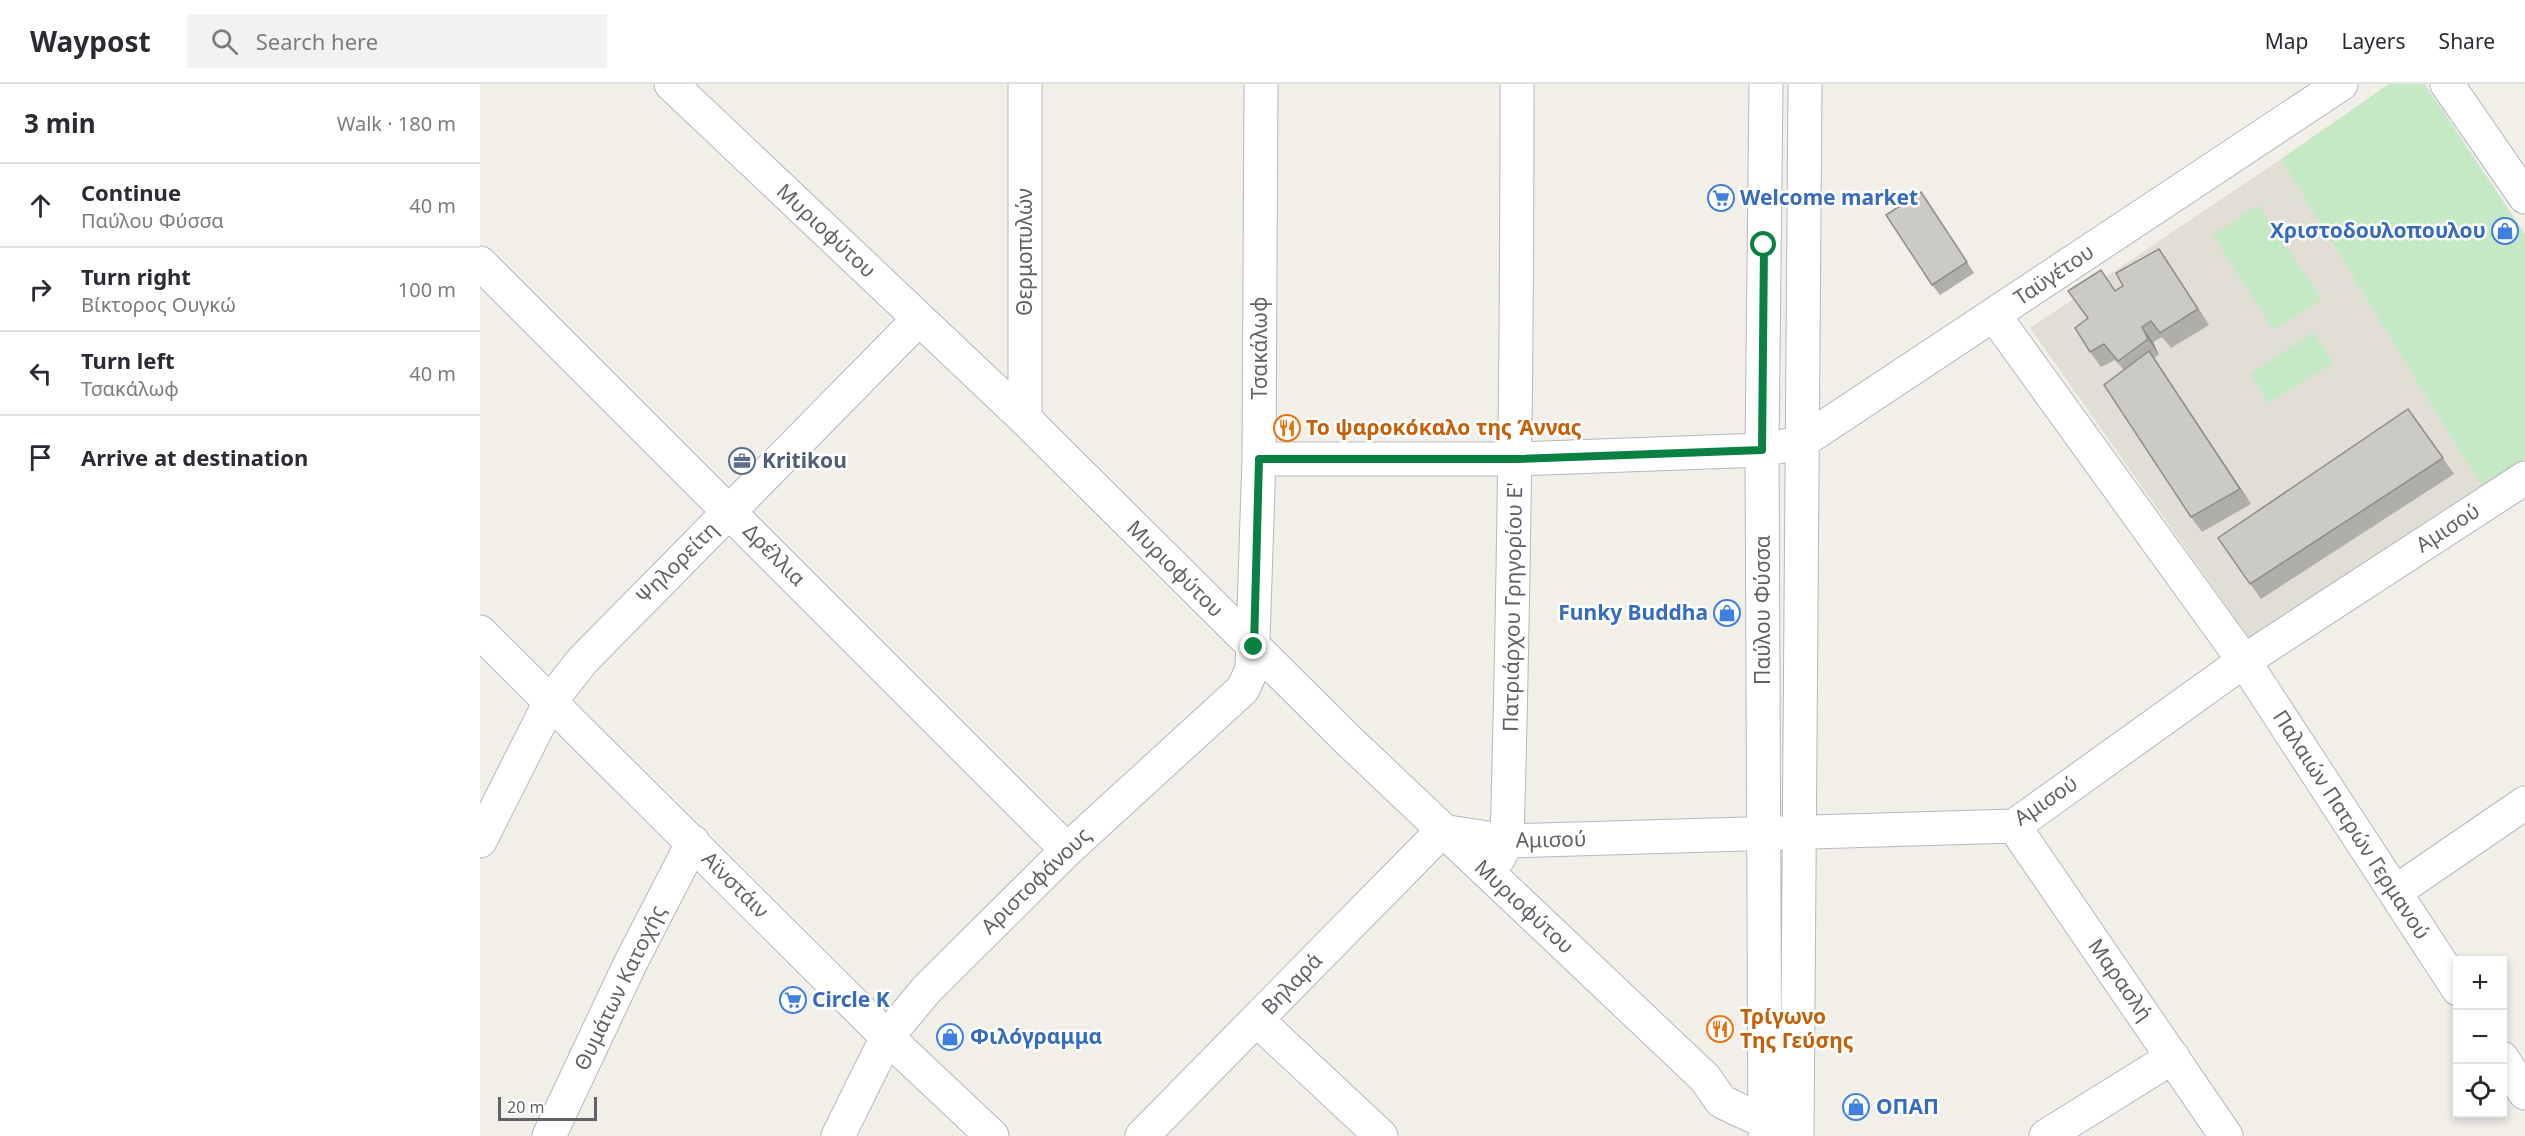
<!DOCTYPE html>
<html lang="en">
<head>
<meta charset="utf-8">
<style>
	body { margin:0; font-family:"Noto Sans",sans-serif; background:#f2f2f3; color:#2b2b33 }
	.controls { position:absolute; right:18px; bottom:18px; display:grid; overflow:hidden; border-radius:0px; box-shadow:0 3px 9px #0003 }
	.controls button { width:54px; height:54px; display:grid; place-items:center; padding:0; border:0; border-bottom:2px solid #e1e1e2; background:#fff; color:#2b2b33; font:30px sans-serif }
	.scale { position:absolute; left:18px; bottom:15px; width:99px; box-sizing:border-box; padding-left:6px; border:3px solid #5f6368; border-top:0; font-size:16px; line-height:21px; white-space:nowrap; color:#5f6368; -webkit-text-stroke:4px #fff; paint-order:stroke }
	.stop { position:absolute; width:18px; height:18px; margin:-14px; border:4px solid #0b8043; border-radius:50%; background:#fff }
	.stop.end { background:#0b8043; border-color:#fff; box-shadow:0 2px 6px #0008 }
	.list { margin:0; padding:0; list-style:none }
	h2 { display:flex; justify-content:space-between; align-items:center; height:78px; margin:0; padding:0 24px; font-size:26px }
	h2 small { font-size:20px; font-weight:400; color:#7c7c81 }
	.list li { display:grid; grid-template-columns:39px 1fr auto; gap:18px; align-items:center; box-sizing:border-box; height:84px; padding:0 24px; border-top:2px solid #e1e1e2 }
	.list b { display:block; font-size:22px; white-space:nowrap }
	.list p { margin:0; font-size:20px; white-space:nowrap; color:#7c7c81 }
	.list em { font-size:20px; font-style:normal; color:#7c7c81 }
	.icon { flex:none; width:33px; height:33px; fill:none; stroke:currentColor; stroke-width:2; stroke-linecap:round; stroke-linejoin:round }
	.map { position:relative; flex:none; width:2045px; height:1052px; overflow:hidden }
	header { display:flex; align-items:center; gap:36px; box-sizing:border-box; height:84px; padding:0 30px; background:#fff; border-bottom:2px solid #e1e1e2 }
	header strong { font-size:28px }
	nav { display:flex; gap:33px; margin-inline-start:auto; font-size:21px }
	.search { width:420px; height:54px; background:#f2f2f3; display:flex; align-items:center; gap:15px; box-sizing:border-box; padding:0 21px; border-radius:0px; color:#7c7c81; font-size:22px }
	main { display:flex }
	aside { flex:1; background:#fff }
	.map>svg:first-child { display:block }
	.education { fill:#e1ded6 }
	.park { fill:#c5e8c5 }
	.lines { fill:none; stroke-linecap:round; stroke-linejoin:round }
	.minor-casing { stroke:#b5b8bc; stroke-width:35 }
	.minor { stroke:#fff; stroke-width:33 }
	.wall { fill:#afaea9 }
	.shaded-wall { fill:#8f8d8a }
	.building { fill:#cccac5; stroke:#8f8d8a; stroke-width:1.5 }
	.route { stroke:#0b8043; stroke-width:8 }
	.labels { text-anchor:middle; stroke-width:5; stroke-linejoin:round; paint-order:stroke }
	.shop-label { font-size:21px; font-weight:bold; fill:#366cbe; stroke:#fff; text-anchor:start }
	.street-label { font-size:21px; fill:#5f6368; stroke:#fff }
	.food-label { font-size:21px; font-weight:bold; fill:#c56008; stroke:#fff; text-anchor:start }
	.service-label { font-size:21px; font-weight:bold; fill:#4e5e75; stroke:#fff; text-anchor:start }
</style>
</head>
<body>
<header>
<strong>Waypost</strong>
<div class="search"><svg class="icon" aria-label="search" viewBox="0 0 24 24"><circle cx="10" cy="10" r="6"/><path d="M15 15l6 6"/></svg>Search here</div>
<nav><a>Map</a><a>Layers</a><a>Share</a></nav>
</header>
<main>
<aside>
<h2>3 min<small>Walk · 180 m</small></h2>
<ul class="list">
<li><svg class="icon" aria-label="ahead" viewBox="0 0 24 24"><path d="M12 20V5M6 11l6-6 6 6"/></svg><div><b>Continue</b><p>Παύλου Φύσσα</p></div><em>40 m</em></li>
<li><svg class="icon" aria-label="right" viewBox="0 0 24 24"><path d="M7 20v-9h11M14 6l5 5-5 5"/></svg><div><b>Turn right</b><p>Βίκτορος Ουγκώ</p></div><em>100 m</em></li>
<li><svg class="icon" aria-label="left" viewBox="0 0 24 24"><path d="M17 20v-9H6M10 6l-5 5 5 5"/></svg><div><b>Turn left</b><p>Τσακάλωφ</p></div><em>40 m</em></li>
<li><svg class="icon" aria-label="arrive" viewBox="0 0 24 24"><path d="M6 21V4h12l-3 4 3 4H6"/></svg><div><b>Arrive at destination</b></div></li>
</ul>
</aside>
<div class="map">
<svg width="2045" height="1052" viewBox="0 0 2045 1052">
	<rect width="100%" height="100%" fill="#f1efe8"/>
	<path class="education" d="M1801 75 2002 403 1773 560 1550 244Z"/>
	<path class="park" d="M1909 0H1945L2045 150V375L2002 403 1801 75Z
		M1778 121 1842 215 1794 246 1733 151Z
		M1833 248 1853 279 1788 319 1771 290Z"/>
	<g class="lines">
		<defs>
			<path id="minor" d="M191 0 545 335 868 656 1225 994 1241 1017 1257 1025 1286 1038 1317 1039
				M1967 0 2045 113
				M0 179 587 766
				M1514 231 1764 577 1978 905
				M545 335V0
				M779 375H1036L1282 366 1320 359 1861 0
				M0 548 407 953 512 1052
				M1534 742 1746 1052
				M0 757 70 618 102 577 439 235
				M1018 775 1027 757C1034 505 1037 253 1037 0
				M1915 808 2045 719
				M777 936 901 1052
				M2022 974 2045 1009
				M69 1052 151 878 213 758
				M358 1052 407 953 447 905 587 766 763 605 772 585 779 375 781 0
				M662 1052 962 747 1027 757 1534 742 1764 577 2045 394
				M1285 1052 1282 366 1286 0
				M1317 1052 1325 0
				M1566 1052 1693 973"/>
		</defs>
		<use href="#minor" class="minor-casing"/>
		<use href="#minor" class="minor"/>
	</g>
	<path class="wall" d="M1441 108 1494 189 1460 211 1452 201Z
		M1679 165 1729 241 1691 264 1682 253 1673 258 1679 271 1674 274 1771 420 1722 448 1711 433 1644 286 1635 276 1621 283 1610 268 1607 234 1635 207 1643 202Z
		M1928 325 1974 390 1781 515 1738 454Z"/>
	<path class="shaded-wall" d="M1679 165 1690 181 1729 241 1718 225Z
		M1662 243 1673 258 1679 271 1668 255Z
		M1669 267 1680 283 1771 420 1760 405Z"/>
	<path class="building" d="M1441 108 1487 178 1452 201 1406 131Z
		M1679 165 1718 225 1680 249 1671 237 1662 243 1668 255 1638 277 1624 260 1610 268 1595 244 1608 234 1588 207 1621 186 1635 207 1643 202 1636 189Z
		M1669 267 1760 405 1711 433 1624 301Z
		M1928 325 1963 374 1770 500 1738 454Z"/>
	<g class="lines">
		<path class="route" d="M774 563 779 375H1036L1282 366 1284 161"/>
	</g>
	<defs>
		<symbol id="supermarket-ring" viewBox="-11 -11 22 22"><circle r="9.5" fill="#fff" stroke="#3f7fe0" stroke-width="1.5"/><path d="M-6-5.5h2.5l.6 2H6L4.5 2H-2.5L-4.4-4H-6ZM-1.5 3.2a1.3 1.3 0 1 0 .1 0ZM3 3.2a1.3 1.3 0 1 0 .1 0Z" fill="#3f7fe0"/></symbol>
		<symbol id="shop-ring" viewBox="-11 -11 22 22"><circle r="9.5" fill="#fff" stroke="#3f7fe0" stroke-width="1.5"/><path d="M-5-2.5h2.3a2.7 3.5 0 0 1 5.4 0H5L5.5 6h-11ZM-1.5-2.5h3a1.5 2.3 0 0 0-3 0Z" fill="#3f7fe0"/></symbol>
		<symbol id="restaurant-ring" viewBox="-11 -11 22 22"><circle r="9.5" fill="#fff" stroke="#e8710a" stroke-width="1.5"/><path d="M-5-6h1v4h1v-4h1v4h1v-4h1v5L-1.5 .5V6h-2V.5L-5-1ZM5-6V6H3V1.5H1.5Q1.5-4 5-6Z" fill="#e8710a"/></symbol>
		<symbol id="office-ring" viewBox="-11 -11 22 22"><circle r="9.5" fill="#fff" stroke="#5c6f8a" stroke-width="1.5"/><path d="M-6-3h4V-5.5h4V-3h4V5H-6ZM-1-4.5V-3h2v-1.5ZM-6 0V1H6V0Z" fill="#5c6f8a"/></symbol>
	</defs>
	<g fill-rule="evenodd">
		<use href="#supermarket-ring" x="1226" y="99" width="30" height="30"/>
		<use href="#shop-ring" x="2010" y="132" width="30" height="30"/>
		<use href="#restaurant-ring" x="792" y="329" width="30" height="30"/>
		<use href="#office-ring" x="247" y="362" width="30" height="30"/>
		<use href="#shop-ring" x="1232" y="514" width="30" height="30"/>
		<use href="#supermarket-ring" x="298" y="901" width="30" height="30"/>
		<use href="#restaurant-ring" x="1225" y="930" width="30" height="30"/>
		<use href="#shop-ring" x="455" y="938" width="30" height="30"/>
		<use href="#shop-ring" x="1361" y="1008" width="30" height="30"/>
	</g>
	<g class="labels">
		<g class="shop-label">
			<text x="1260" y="121">Welcome market</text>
			<text x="2006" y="154" text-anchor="end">Χριστοδουλοπουλου</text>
			<text x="1228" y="536" text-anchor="end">Funky Buddha</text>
			<text x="332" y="923">Circle K</text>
			<text x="490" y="960">Φιλόγραμμα</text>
			<text x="1396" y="1030">ΟΠΑΠ</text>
		</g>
		<g class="street-label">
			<text transform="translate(346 147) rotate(43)" y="7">Μυριοφύτου</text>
			<text transform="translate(545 168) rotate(-90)" y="7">Θερμοπυλών</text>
			<text transform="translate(1574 191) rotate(-34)" y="7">Ταϋγέτου</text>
			<text transform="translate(780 264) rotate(-90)" y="7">Τσακάλωφ</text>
			<text transform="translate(1968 444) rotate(-33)" y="7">Αμισού</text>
			<text transform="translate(294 471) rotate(45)" y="7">Δρέλλια</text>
			<text transform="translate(197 479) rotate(-45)" y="7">Ψηλορείτη</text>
			<text transform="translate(695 485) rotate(45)" y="7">Μυριοφύτου</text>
			<text transform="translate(1033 523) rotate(-89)" y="7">Πατριάρχου Γρηγορίου Ε'</text>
			<text transform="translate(1283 526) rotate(-90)" y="7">Παύλου Φύσσα</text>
			<text transform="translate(1566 717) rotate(-34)" y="7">Αμισού</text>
			<text transform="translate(1871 741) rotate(57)" y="7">Παλαιών Πατρών Γερμανού</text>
			<text transform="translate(1071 756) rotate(-1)" y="7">Αμισού</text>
			<text transform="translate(556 797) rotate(-44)" y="7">Αριστοφάνους</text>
			<text transform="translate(255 801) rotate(45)" y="7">Αϊνστάιν</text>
			<text transform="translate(1044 823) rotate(43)" y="7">Μυριοφύτου</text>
			<text transform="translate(1640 896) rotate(55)" y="7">Μαρασλή</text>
			<text transform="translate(812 900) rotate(-46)" y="7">Βηλαρά</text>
			<text transform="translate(140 904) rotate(-64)" y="7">Θυμάτων Κατοχής</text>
		</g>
		<g class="food-label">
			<text x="826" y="351">Το ψαροκόκαλο της Άννας</text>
			<text x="1260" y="940">Τρίγωνο<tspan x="1260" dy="24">Της Γεύσης</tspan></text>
		</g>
		<g class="service-label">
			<text x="282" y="384">Kritikou</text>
		</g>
	</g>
</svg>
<div class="controls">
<button>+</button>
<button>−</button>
<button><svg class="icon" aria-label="locate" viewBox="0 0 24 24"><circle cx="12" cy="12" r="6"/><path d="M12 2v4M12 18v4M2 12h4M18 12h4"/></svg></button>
</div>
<div class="scale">20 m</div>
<div class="stop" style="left:1284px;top:161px"></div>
<div class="stop end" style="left:774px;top:563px"></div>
</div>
</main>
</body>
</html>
